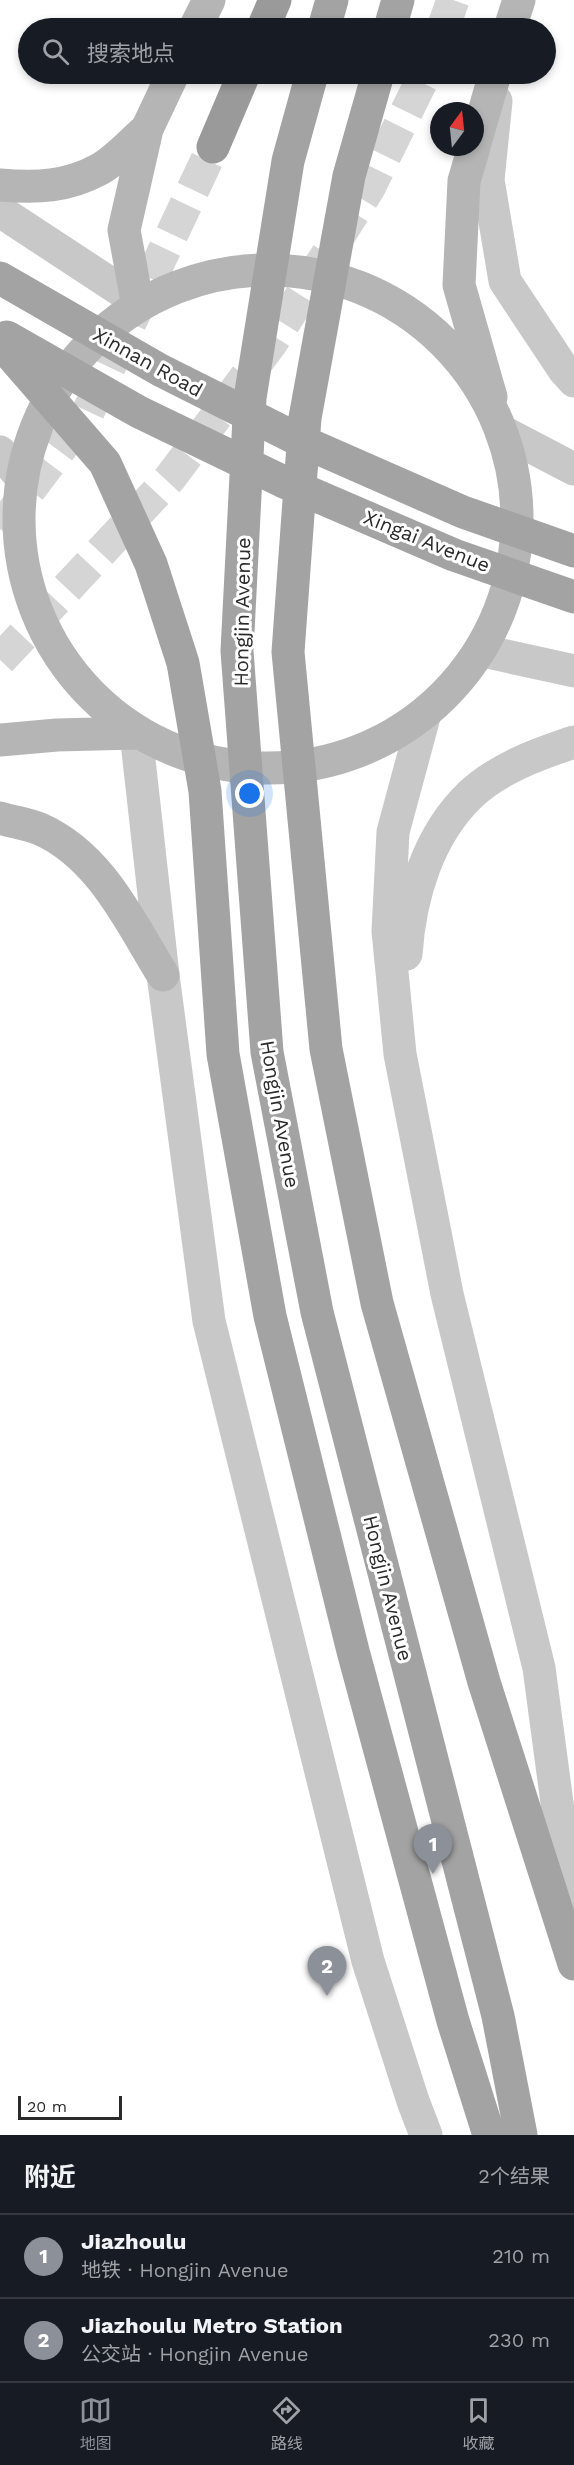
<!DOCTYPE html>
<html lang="zh">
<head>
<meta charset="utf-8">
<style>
	body { margin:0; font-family:"Work Sans","Noto Sans SC",sans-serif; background:#242831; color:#f1f3f6 }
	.compass { position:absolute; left:430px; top:102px; width:54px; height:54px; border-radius:50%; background:#171b24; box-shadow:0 3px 9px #0003; rotate:15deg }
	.scale { position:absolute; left:18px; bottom:15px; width:104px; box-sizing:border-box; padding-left:6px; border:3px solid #2b2b2b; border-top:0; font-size:16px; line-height:21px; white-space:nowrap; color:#2b2b2b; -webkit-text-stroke:4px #fff; paint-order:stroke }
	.you { position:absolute; left:250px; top:794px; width:21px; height:21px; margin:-15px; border:4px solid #fff; border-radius:50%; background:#1a73e8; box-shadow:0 0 0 9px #1a73e833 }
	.badge { display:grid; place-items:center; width:39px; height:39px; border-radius:50%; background:#8c9099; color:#fff; font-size:20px; font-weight:700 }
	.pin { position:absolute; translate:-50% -50px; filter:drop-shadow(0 2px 3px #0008) }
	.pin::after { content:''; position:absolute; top:32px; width:21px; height:18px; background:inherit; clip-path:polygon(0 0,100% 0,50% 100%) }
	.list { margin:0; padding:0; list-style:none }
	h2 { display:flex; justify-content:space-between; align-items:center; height:78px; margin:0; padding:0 24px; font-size:26px }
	h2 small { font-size:20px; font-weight:400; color:#9ea1a6 }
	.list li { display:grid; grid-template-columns:39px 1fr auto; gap:18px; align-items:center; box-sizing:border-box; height:84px; padding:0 24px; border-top:2px solid #363941 }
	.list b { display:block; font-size:22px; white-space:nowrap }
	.list p { margin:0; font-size:20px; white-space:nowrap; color:#9ea1a6 }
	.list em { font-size:20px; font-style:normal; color:#9ea1a6 }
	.icon { flex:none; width:33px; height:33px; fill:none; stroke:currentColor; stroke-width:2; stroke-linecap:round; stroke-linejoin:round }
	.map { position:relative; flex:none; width:574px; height:2135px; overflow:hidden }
	.search { position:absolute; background:#171b24; box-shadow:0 3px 9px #0003; left:18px; right:18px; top:18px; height:66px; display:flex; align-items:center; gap:15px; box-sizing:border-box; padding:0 21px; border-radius:33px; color:#9ea1a6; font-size:22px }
	.sheet { height:246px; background:#171b24 }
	nav { display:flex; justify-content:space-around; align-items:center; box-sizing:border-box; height:84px; border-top:2px solid #363941; background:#171b24; font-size:16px; color:#9ea1a6 }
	nav a { display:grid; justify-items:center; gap:3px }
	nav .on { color:#8c9099 }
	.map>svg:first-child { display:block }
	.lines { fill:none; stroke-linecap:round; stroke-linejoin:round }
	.trunk-tunnel { stroke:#d5d5d5; stroke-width:33; stroke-dasharray:33 16; stroke-linecap:butt }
	.tertiary { stroke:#c8c8c8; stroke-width:33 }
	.secondary { stroke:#b5b5b5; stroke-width:33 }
	.primary { stroke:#a3a3a3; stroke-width:33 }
	.trunk { stroke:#9a9a9a; stroke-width:33 }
	.labels { text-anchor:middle; stroke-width:6; stroke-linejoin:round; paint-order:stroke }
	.street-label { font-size:20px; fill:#2b2b2b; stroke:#fff }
</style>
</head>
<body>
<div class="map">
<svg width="574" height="2135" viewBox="0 0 574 2135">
	<rect width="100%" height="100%" fill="#fff"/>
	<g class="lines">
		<path class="trunk-tunnel" d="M443 28 453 0
			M0 529 88 412 213 147
			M0 660 170 478 272 342 369 188 425 74"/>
		<path class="tertiary" d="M496 101 488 180 505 281 564 370 574 381
			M0 211 137 301
			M501 431 574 469
			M0 452 20 476
			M483 651 574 671
			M424 717 393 832 388 931 400 1054 447 1294 539 1668 574 1930
			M136 733 163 975 209 1321 368 1961 413 2101 426 2135
			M406 954C410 896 428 835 471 794 499 768 538 754 574 742"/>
		<path class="secondary" d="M195 28 209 0
			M510 28 519 0
			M475 143 495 74
			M474 147 464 181 459 285 491 397
			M0 185C37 188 67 187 100 169 117 159 132 142 147 129
			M19 519a249 249 0 1 1 498 0a249 249 0 1 1-498 0Z
			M137 301 124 230 147 129 173 74
			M0 740 57 735 136 733
			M0 818C13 822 28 824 40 829 101 856 130 922 163 975"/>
		<path class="primary" d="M324 28 332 0
			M390 28 398 0
			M312 74 288 161 250 398 237 651 267 1052 317 1312 498 2016 521 2135
			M378 74 349 176 305 418 288 652 326 1049 377 1303 484 1682 574 1964
			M0 278 160 370 299 440 463 512 574 551
			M7 337 139 412 282 481 454 555 574 597
			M0 342 105 463 151 564 183 663 205 791 223 1054 270 1316 353 1651 453 2021 489 2135"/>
		<path class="trunk" d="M263 28 275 0
			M213 147 244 74"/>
	</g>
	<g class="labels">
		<g class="street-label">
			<text transform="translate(148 362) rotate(29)" y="7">Xinnan Road</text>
			<text transform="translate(427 541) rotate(22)" y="7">Xingai Avenue</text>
			<text transform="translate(242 612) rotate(-89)" y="7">Hongjin Avenue</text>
			<text transform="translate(280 1114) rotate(80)" y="7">Hongjin Avenue</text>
			<text transform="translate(388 1588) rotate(76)" y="7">Hongjin Avenue</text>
		</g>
	</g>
</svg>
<svg class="compass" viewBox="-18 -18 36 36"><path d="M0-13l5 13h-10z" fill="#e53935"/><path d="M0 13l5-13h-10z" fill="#9ea1a6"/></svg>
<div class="scale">20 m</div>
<div class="you"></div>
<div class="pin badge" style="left:433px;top:1874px">1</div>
<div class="pin badge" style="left:327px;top:1996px">2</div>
<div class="search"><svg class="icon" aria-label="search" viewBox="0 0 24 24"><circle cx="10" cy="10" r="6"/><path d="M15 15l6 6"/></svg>搜索地点</div>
</div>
<section class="sheet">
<h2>附近<small>2个结果</small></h2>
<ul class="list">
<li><span class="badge">1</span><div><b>Jiazhoulu</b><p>地铁 · Hongjin Avenue</p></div><em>210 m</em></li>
<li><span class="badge">2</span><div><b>Jiazhoulu Metro Station</b><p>公交站 · Hongjin Avenue</p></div><em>230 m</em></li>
</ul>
</section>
<nav>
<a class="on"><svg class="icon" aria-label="map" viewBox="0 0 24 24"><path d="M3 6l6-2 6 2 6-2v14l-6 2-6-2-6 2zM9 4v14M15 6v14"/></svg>地图</a>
<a><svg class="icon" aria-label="directions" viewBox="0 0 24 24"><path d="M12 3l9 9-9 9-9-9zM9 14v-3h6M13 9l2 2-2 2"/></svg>路线</a>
<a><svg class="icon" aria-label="saved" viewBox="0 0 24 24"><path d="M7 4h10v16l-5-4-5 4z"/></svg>收藏</a>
</nav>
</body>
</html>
